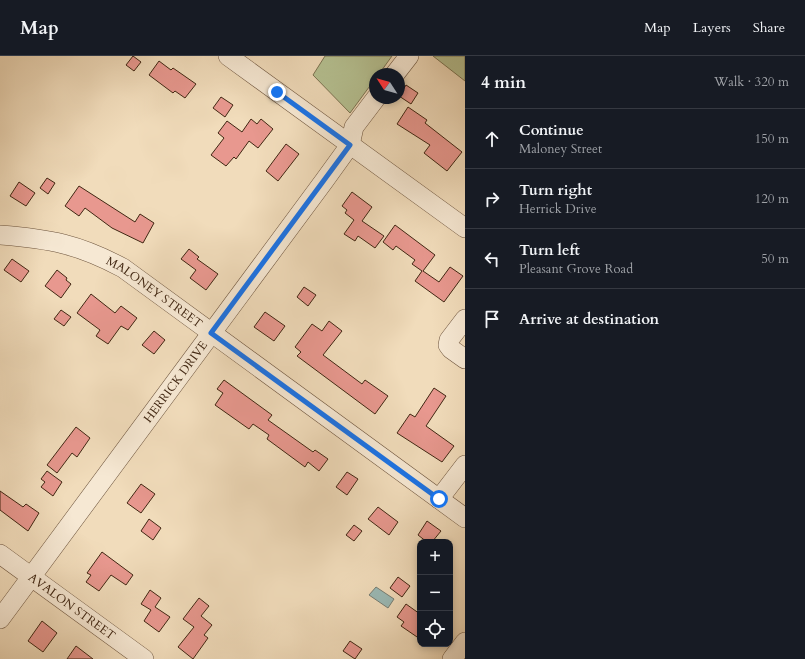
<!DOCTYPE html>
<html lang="en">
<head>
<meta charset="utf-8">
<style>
	body { margin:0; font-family:Cardo,serif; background:#20242c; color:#f1f3f6 }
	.controls { position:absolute; right:12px; bottom:12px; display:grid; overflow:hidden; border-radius:8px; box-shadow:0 2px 6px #0003 }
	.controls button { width:36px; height:36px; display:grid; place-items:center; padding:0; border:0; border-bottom:1px solid #363941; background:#171b24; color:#f1f3f6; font:20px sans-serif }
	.compass { position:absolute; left:369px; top:12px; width:36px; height:36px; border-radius:50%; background:#171b24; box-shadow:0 2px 6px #0003; rotate:306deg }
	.stop { position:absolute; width:12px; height:12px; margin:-9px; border:3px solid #1a73e8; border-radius:50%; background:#fff }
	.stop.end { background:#1a73e8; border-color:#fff; box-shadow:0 1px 4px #0008 }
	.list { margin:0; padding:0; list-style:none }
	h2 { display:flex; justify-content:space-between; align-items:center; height:52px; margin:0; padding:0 16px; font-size:17px }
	h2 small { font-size:13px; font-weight:400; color:#9ea1a6 }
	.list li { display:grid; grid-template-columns:26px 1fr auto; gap:12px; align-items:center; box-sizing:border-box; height:60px; padding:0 16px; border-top:1px solid #363941 }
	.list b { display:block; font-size:15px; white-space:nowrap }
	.list p { margin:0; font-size:13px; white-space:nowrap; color:#9ea1a6 }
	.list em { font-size:13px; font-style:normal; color:#9ea1a6 }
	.icon { flex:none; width:22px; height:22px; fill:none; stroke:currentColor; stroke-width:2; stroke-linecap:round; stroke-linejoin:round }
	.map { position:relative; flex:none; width:465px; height:603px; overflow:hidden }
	header { display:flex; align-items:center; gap:24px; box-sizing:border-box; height:56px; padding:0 20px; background:#171b24; border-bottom:1px solid #363941 }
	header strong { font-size:19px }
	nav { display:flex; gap:22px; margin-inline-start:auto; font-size:14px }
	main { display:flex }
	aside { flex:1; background:#171b24 }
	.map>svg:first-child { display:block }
	.green { fill:#b6c293; stroke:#7c7453 }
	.water { fill:#9bbab6; stroke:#777f75 }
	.building { fill:#e8988f; stroke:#412713 }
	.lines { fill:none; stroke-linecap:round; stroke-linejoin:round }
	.minor-casing { stroke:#6d543d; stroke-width:20 }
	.minor { stroke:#f6e8d3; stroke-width:19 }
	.route { stroke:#1a73e8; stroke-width:5 }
	.labels { text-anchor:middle; stroke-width:3; stroke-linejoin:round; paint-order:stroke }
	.street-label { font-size:12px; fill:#412713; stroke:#f6e8d3 }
</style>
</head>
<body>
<header>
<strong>Map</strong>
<nav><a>Map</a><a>Layers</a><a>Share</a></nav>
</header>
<main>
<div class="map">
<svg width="465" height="603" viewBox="0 0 465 603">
	<rect width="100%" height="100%" fill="#f1dcbb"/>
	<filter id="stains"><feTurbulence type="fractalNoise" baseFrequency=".005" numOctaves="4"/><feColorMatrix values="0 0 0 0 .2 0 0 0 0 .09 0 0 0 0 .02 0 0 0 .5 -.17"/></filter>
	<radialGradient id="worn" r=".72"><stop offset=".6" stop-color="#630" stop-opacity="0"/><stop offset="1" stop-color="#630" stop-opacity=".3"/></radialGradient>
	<path class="green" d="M325 0H392L379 18H375V23L350 57 313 19Z
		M433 0H465V25Z"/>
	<path class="water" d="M376 531 394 543 388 552 369 539Z"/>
	<path class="building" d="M133 0 141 6 134 15 126 9Z
		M159 5 171 14 173 12 196 28 185 42 175 35 173 37 149 19Z
		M406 29 418 37 411 48 399 40Z
		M221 41 233 49 225 61 213 52Z
		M408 51 427 64 425 67 462 96 447 115 424 97 430 89 397 68Z
		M251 63 257 68 261 63 273 73 258 92 249 85 236 103 234 101 226 110 211 99 224 82 218 77 227 65 242 76Z
		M286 88 299 98 278 125 266 115Z
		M47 122 55 127 48 138 40 132Z
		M19 126 35 137 26 150 10 140Z
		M79 130 135 166 140 158 154 167 143 187 112 172 85 152 79 160 65 150Z
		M352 136 372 151 362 165 384 180 375 192 358 180 355 185 344 178 354 164 345 157 347 154 342 150Z
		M395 169 435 199 423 215 439 226 450 211 463 220 444 246 415 225 422 215 412 208 415 204 396 190 393 194 383 186Z
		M189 193 199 201 197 203 218 218 206 234 190 222 196 214 181 203Z
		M12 203 29 215 21 226 4 214Z
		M57 214 67 222 66 224 71 228 61 242 45 230Z
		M304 231 316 239 308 250 297 241Z
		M91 238 115 257 121 250 137 262 128 274 121 270 108 288 96 280 100 274 77 257Z
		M61 254 71 261 64 270 54 263Z
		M265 256 285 270 274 285 254 271Z
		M329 265 342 275 323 299 362 328 365 324 388 340 375 358 297 300 301 296 295 291 312 268 322 275Z
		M154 275 165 284 154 298 142 289Z
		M224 324 272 359 268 364 313 396 315 394 328 403 319 415 308 406 305 411 267 383 269 379 253 368 249 373 215 349 223 337 217 333Z
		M434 332 446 340 426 370 454 390 442 406 397 377 410 358 415 361Z
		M76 371 90 382 77 401 72 397 57 417 47 409Z
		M47 415 62 426 53 440 41 431 45 426 41 423Z
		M347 416 358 423 347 439 336 431Z
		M141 428 155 438 141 457 127 447Z
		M0 435 23 451 26 448 39 457 28 475 0 454Z
		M378 451 398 466 389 479 368 463Z
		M149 463 161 472 153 484 141 475Z
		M427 465 441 475 432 486H427L418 479Z
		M354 469 362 475 354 485 346 479Z
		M102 496 133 519 126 529 111 519 99 535 86 526 91 519 87 517Z
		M398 521 410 530 402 541 390 532Z
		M150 534 161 542 155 551 170 561 159 576 144 565 151 554 141 548Z
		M199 542 209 550 201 560 212 569 204 579 208 582 193 603 178 591 194 571 183 563Z
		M406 548 420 558V583L401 570 404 566 397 561Z
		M42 565 57 577 43 596 28 585Z
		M350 585 362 593 355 603 343 595Z
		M76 590 93 603H67Z"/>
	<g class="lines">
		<defs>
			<g id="minor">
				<path d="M228 0 465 172"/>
				<path d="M395 18 409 0"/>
				<path id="s1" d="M0 179C50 183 78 188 123 212L465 462"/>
				<path d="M465 263 449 284 448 289 451 293 465 303"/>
				<path d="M439 443 465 409"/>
				<path id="s2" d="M0 498 144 603"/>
				<path id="s3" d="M0 563 324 125 350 89 354 71 376 42"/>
				<path d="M452 603 465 586"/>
			</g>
		</defs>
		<use href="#minor" class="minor-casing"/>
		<use href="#minor" class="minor"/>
	</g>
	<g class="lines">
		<path class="route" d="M277 36 350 89 211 277 439 443"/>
	</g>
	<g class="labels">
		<g class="street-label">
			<text dy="4" stroke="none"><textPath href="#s1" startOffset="168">MALONEY STREET</textPath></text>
			<text dy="4" stroke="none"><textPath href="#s3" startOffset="295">HERRICK DRIVE</textPath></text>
			<text dy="4" stroke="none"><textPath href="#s2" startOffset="89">AVALON STREET</textPath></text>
		</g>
	</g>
	<rect width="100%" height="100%" filter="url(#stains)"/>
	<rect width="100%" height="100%" fill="url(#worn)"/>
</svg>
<div class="controls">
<button>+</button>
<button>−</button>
<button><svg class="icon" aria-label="locate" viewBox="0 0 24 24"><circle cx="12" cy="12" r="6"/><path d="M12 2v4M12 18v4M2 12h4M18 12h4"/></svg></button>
</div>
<svg class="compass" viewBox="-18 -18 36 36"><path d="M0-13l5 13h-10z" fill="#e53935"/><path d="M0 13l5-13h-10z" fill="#9ea1a6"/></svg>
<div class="stop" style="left:439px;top:443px"></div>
<div class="stop end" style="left:277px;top:36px"></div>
</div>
<aside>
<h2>4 min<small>Walk · 320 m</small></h2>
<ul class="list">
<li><svg class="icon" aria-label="ahead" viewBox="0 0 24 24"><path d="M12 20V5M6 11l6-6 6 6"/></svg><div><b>Continue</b><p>Maloney Street</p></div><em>150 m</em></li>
<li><svg class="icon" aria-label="right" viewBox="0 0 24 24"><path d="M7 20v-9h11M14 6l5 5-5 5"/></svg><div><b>Turn right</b><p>Herrick Drive</p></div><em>120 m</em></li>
<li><svg class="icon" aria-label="left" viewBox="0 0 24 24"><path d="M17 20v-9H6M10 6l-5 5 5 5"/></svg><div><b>Turn left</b><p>Pleasant Grove Road</p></div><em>50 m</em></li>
<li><svg class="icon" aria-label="arrive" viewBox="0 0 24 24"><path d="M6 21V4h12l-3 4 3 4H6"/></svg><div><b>Arrive at destination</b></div></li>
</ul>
</aside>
</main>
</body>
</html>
